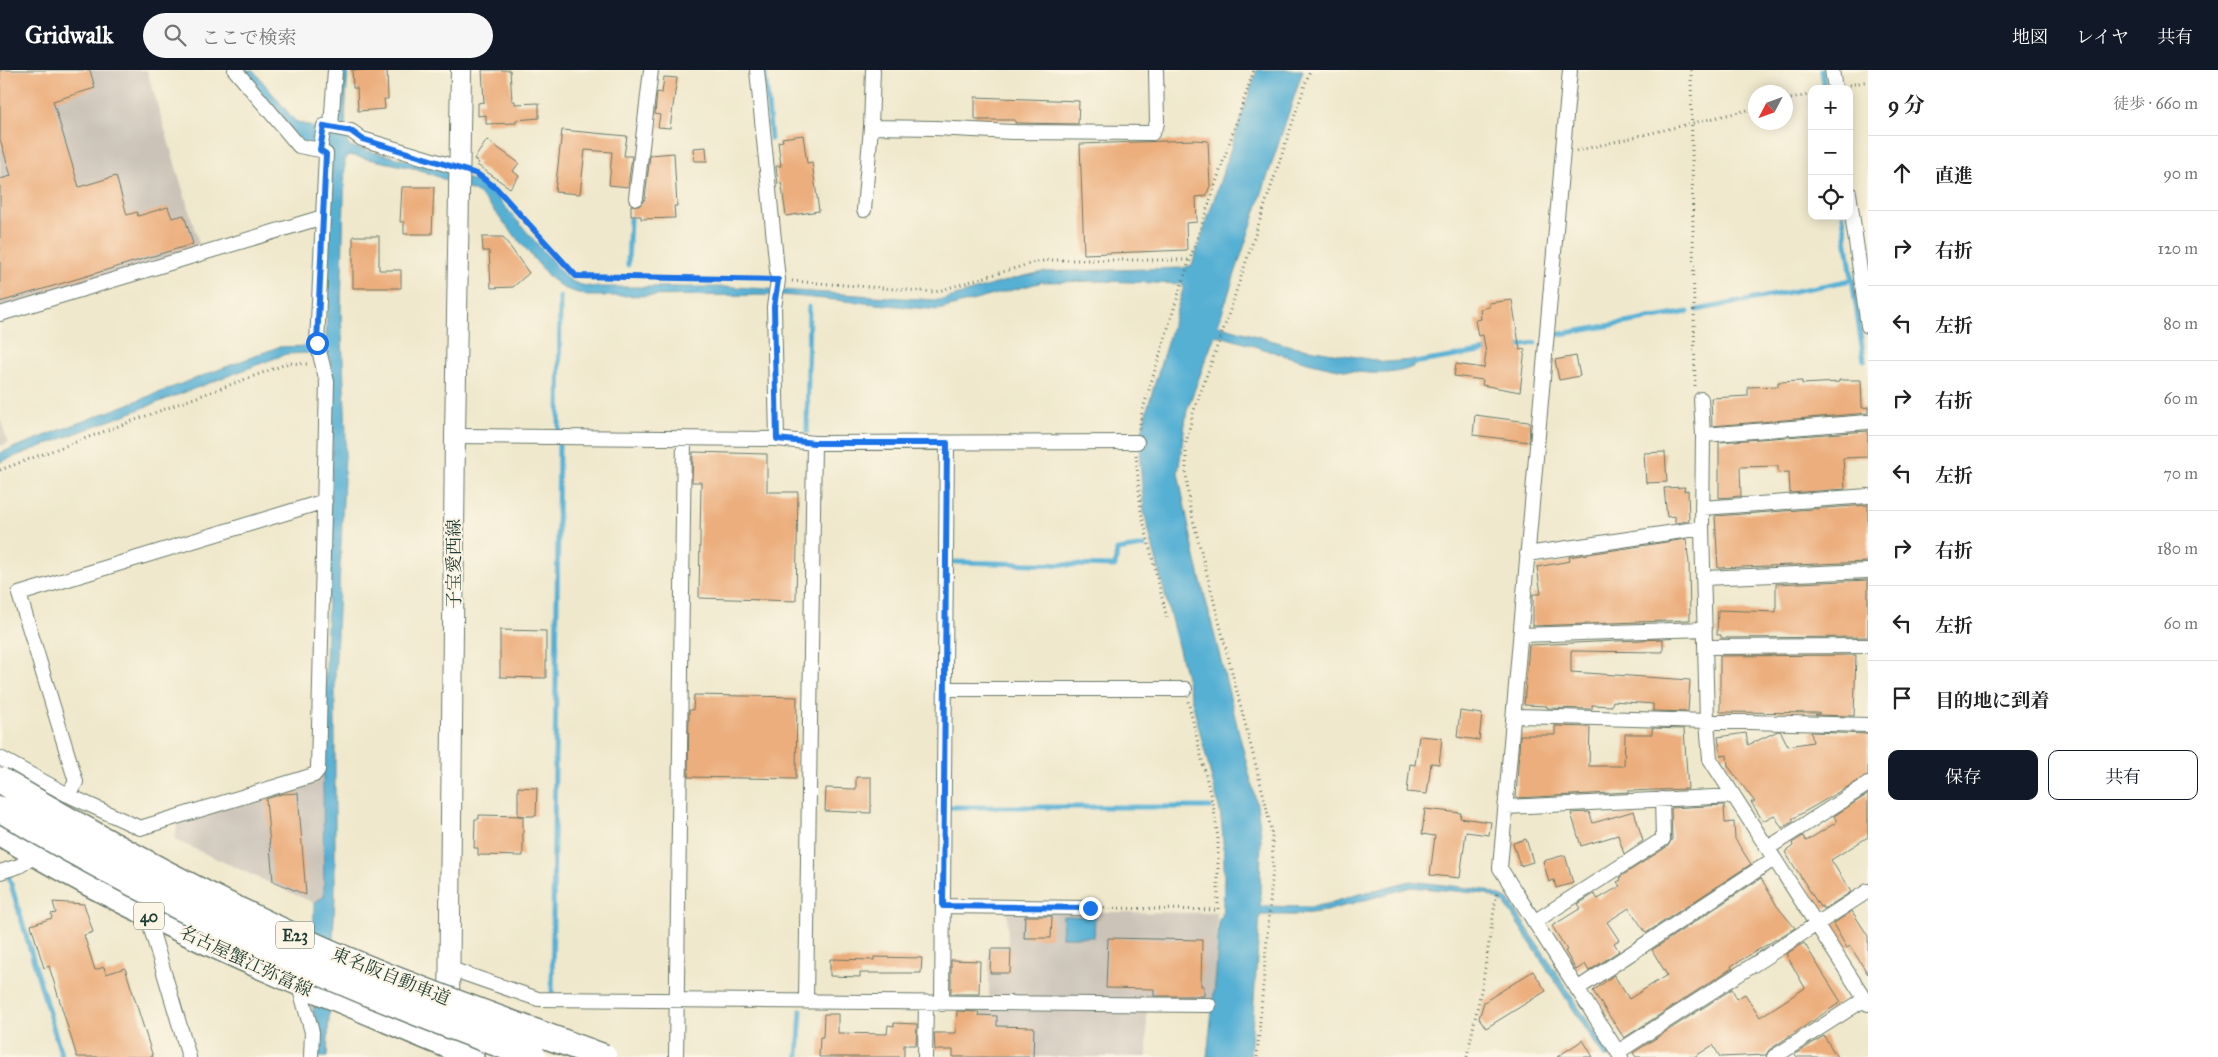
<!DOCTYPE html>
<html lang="ja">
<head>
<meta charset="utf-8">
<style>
	body { margin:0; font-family:"IM FELL Great Primer","Noto Serif JP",serif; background:#f6f6f6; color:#222 }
	.controls { position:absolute; right:15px; top:15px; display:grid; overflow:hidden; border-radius:10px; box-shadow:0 2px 12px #0003 }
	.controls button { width:45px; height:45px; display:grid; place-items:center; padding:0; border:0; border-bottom:1px solid #e0e0e0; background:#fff; color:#222; font:25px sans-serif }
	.compass { position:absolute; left:1748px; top:15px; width:45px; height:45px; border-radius:50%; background:#fff; box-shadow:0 2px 12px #0003; rotate:229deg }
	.stop { position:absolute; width:15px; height:15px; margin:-11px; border:4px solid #1a73e8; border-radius:50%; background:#fff }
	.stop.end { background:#1a73e8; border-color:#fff; box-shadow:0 1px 5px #0008 }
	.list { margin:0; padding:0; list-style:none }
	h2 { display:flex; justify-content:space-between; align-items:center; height:65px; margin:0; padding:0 20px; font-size:21px }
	h2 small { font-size:16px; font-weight:400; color:#767676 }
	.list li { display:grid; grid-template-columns:32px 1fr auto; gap:15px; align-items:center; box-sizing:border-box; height:75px; padding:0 20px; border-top:1px solid #e0e0e0 }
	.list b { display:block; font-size:19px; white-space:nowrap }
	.list em { font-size:16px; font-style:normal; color:#767676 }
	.actions { display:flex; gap:10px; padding:15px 20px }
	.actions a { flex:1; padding:11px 0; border:1px solid #111827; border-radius:10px; text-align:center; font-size:18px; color:#111827 }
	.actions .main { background:#111827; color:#fff }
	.icon { flex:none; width:28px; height:28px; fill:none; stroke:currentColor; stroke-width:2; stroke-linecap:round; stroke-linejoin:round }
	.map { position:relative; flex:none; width:1868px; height:987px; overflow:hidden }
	header { display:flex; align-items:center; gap:30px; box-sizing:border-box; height:70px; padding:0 25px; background:#111827; color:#fff }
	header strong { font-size:24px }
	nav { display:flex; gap:28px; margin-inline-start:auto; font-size:18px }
	.search { width:350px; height:45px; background:#f6f6f6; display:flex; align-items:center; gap:12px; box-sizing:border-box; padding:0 18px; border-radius:28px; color:#767676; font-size:19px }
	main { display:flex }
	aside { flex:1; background:#fff }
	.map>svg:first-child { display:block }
	.industrial { fill:#cbc3b8 }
	.water { fill:#57b0d4; stroke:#3b7684 }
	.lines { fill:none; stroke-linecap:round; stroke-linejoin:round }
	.stream { stroke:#57b0d4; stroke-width:5 }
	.building { fill:#ecae7d }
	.minor-casing { stroke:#687969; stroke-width:16 }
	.secondary-casing { stroke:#687969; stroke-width:22 }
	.primary-casing { stroke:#687969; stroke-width:24 }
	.path { stroke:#687969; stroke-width:3; stroke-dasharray:1 4; stroke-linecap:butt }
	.minor { stroke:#fff; stroke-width:14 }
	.secondary { stroke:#fff; stroke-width:20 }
	.primary { stroke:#fff; stroke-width:21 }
	.motorway-bridge-casing { stroke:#687969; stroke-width:28; stroke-linecap:butt }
	.motorway-bridge { stroke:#fff; stroke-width:25 }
	.route { stroke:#1a73e8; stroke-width:6 }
	.labels { text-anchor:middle; stroke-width:4; stroke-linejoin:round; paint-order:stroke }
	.shield { fill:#fcf5e5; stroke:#617469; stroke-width:1 }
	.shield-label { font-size:16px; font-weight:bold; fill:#1f3d34 }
	.street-label { font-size:18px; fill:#1f3d34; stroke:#fcf5e5 }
</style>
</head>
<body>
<header>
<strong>Gridwalk</strong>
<div class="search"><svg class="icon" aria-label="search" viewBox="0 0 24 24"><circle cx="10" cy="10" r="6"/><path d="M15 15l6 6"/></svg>ここで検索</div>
<nav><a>地図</a><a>レイヤ</a><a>共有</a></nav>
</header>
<main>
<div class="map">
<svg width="1868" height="987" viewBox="0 0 1868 987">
	<rect width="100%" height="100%" fill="#fcf5e5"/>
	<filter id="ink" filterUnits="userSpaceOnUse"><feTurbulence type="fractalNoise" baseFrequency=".02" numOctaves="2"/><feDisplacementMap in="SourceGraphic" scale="10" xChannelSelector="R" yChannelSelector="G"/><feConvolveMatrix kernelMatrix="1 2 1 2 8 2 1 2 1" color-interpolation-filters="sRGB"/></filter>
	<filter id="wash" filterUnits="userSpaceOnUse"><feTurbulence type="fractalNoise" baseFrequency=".0096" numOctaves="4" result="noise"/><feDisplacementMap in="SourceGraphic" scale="20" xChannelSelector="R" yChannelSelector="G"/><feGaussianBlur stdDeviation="1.12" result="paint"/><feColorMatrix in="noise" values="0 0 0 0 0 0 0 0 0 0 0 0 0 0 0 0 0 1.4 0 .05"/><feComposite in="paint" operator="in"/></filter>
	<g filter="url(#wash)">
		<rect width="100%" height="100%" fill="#efe8cc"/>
		<path class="industrial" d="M0 0H147L200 177 0 238Z
			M0 348 8 373 0 376Z
			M323 702 324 826 314 833 175 770 178 749 317 711Z
			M1007 841 1217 843 1216 905 1214 931H989V878L1008 876Z
			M982 937 1147 938V987H982Z"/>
		<path class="water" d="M239 0H253L295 51 329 63 340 0H348C347 15 342 66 349 76L438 98 477 112 496 126 564 205C573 214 581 215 593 217H735L934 230H942L1016 208 1043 202 1183 198 1192 195 1257 0H1303L1218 255 1291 276 1386 292 1414 290 1421 292C1376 325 1265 276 1215 265L1187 340 1178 403 1195 487 1257 735 1261 764 1260 836 1311 837 1327 834 1356 825 1410 811 1486 820 1509 830 1611 987H1604L1505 834 1487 824 1411 817 1326 841 1294 845H1260L1250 987H1207L1216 905 1219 849 1222 847C1225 812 1225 776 1220 741L1144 442 1140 391 1142 362 1146 343 1184 216 1181 214 1104 211 1042 212 938 240 783 225 587 226 563 218 550 208 486 131 476 122 418 99 349 85 345 90 341 241 346 363 335 608V828L327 987H317L318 954 313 942 314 833 324 826 323 702 334 314 329 286 312 283 286 284 0 392V383L278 277 313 276 326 270 332 83 300 71Z
			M1063 846 1095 847 1094 867H1062Z"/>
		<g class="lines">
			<path class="stream" d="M765 0 771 69
				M1822 0 1824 17
				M1843 146 1864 290
				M628 195 630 149
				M1697 240 1852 210
				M1555 265 1688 242
				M1513 277 1535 273
				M1414 293 1492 280
				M559 361 560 227
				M807 362 809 237
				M954 492 1115 496 1117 480 1144 476
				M949 737H1210
				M8 804 62 987
				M552 923 559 375
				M798 987 801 940"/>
		</g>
		<g id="blocks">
			<path class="building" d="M0 0H90L95 18 53 31 79 117 116 106 127 145 137 142 138 146 168 137 172 148 184 145 193 174 0 232V109L11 106 0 69Z
				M352 0H387L388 29H384L385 39 358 41 357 18H353Z
				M482 0H510L512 31H515V34L539 33V48L516 50V53L486 54V45L478 46V33L484 32Z
				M664 7 677 8 670 58 658 57 660 45 655 44 657 22 662 23Z
				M975 27 1079 31 1078 54 1015 53V50H975Z
				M562 60 627 66 624 86H632L628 117 609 115 612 82 585 80 580 124 555 122Z
				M803 65 807 93 812 92 819 141 786 146 782 117 781 113 778 114 776 96H781L778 72 783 71 782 68Z
				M487 70 519 93 513 101 519 106 510 118 477 95 479 93 474 89Z
				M1194 70 1208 71 1210 116 1206 126 1196 127 1197 152 1186 153 1187 180 1084 184 1080 74Z
				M706 77 707 91H694L693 78Z
				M674 83 677 136H674L675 148 641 149V146H631V135L639 136 645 129 650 85Z
				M402 117H434L432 164H404V152H400Z
				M353 166H379V200H401V218H353Z
				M482 167H503L529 203 513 217 491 218 489 181H483Z
				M1512 230 1520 280 1525 279 1520 322 1482 315 1483 310 1454 306 1456 294 1484 298 1486 283 1483 265 1478 266 1475 250 1481 249 1480 239 1489 237V233Z
				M1576 286 1580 306 1559 310 1555 290Z
				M1839 310H1861L1862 338 1868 337V343L1712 356 1711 328 1748 326V317L1778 316V312L1802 311V314L1839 312Z
				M1475 345 1528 352 1530 353 1529 372 1473 365Z
				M1868 361V387L1843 388 1845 419 1790 423 1789 402 1778 403V396L1740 397 1741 426 1719 428V372Z
				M693 382 767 384V422H798L796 531 699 528 701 412H692Z
				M1665 382 1667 412 1646 413 1644 383Z
				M1685 417 1684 421 1688 420 1689 451 1675 453V446L1667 447 1664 418Z
				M1868 435V492L1718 498 1715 446Z
				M1686 469 1689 493 1690 550 1533 556V524H1541L1537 497 1570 491 1569 487Z
				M1868 510V567L1721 568V565H1717L1718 540 1776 542V514Z
				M500 560 546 561V608L500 607Z
				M1663 569V582L1571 581V602L1690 610 1688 642 1653 641V634L1613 631 1612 636 1592 635V639L1547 638V636L1524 635 1529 575Z
				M1856 585 1854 646 1815 645 1820 643 1720 642V586Z
				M694 625 797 627 796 709 688 707 689 640H693Z
				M1460 641 1482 644 1479 670 1457 667Z
				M1555 656 1590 657 1589 696H1624L1625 664H1652V658L1684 659 1688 719 1628 721 1629 722 1516 728 1520 665H1555Z
				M1778 661 1781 662 1788 676 1813 672 1811 662 1868 664V705L1792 749 1794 751 1782 758 1774 745 1763 751 1751 732H1755L1728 696 1727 685 1721 686 1718 667 1746 663 1748 675Z
				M1419 666 1442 668 1439 694 1431 693 1427 724 1407 722 1410 694 1415 695Z
				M856 707H871V743L825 741 826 718 856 719Z
				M518 717 537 718 536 746H518Z
				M298 723 306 825 273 811 266 729 282 724Z
				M1868 724V767L1831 790 1851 822 1824 839 1822 836 1820 837 1785 782 1793 776 1792 773 1803 766 1806 771 1837 752 1834 746Z
				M1724 735 1725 753 1734 752 1735 769 1751 794 1646 863 1629 838 1607 852 1619 870 1614 873 1619 881 1589 901 1585 894 1576 900 1565 881 1567 880 1552 856 1581 838 1578 834 1594 824 1598 829 1620 816 1617 812 1621 810 1620 807 1668 776 1672 769 1671 738Z
				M1425 739 1461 743 1460 748 1491 752 1489 765 1466 762 1460 808 1430 805 1435 766 1422 764Z
				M1634 741 1643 771 1624 784 1618 765 1581 776 1571 743 1589 742 1593 753Z
				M479 745 523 746V786L478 785V778H474L475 749H479Z
				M1526 769 1533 792 1520 796 1513 773Z
				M1565 785 1573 813 1556 818 1554 810 1549 812 1543 791Z
				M1761 808 1777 836 1795 858 1731 896 1732 898 1624 968 1593 921 1614 905 1629 929 1667 905 1652 880Z
				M53 832 84 834 93 862 84 865 95 900 104 897 106 904 125 898 153 987H77L49 896 44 898 31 855 52 848 51 844 56 843Z
				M1852 841 1868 866V904L1850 876 1847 878 1833 854Z
				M1025 846H1052L1051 868H1024Z
				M1108 868 1202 870 1201 916H1204V926H1154V919L1106 918Z
				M1804 873 1841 932 1769 980 1766 985 1720 987 1713 975 1694 987H1636L1633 983 1732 919 1737 929 1745 924 1760 947 1805 918 1786 884Z
				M991 879H1011L1010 903H990Z
				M874 887 922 888 921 903H860V907L830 906V889L874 890Z
				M951 890 980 891 979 924H951Z
				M1533 901 1546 921 1486 958 1479 948 1484 932Z
				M957 941 979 942 978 945 997 946V956L1034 957 1033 987H953V980H935L934 963H956Z
				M824 944H838V963L887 964 888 955 894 956V953L917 954 916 975H904V987H819L820 967H823Z
				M1824 966 1837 987H1797L1795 984Z
				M1583 970 1593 987H1557Z"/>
		</g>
	</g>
	<g filter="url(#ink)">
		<use href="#blocks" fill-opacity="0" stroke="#687969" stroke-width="1"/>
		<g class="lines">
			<defs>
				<path id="minor" d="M757 0 778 210 774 237 777 369
					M1570 0 1500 798 1621 987
					M1832 0 1835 19
					M331 57 351 61 362 69 459 98
					M871 57 935 58 1012 62 1152 63 1157 53 1156 0
					M320 80 324 56 331 57 335 0
					M1849 123 1868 256
					M636 128 651 0
					M864 140 871 57 873 0
					M0 244 323 147
					M1701 329 1703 365
					M455 366 777 369 814 373 1137 372
					M1702 438 1868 426
					M1702 458 1707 651 1710 689 1868 934
					M1527 484 1702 458 1703 365 1868 352
					M1703 508 1868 501
					M1521 565 1705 559
					M1705 577 1868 576
					M945 619H1185
					M1514 646 1868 655
					M0 688 68 725 140 758 314 705 318 700 327 312 317 273 326 84 320 80 299 76 235 0
					M68 725 76 712 19 524 325 431
					M1506 737 1734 726
					M1768 778 1868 714
					M0 802 19 796 35 786
					M943 836 1090 838
					M147 845 189 987
					M1534 852 1663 769 1662 729
					M451 899 538 929 1209 935
					M299 916 312 962 311 987
					M1577 919 1774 789
					M806 930 814 373
					M942 934 947 373
					M1618 982 1868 821
					M676 987 684 368
					M925 987 926 934
					M1774 987 1865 929"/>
				<path id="secondary" d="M449 943 455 366 461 0"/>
				<path id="primary" d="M0 765C108 830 223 884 340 932 384 950 428 971 473 987"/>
			</defs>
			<use href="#minor" class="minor-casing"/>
			<use href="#secondary" class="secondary-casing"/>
			<use href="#primary" class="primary-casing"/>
			<path class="path" d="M1691 0 1695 317
				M1849 15 1868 11
				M1786 30 1812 24
				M1576 81 1756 38
				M476 103 496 118 576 207 763 209
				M792 211 935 222 1036 192 1051 190H1190
				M1139 359 1142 342 1181 216 1254 0
				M1136 385 1141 442 1167 548
				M0 400 289 293 307 294
				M1104 838 1218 840V768L1214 740 1188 631
				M1257 987 1273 797 1272 766 1266 735 1189 434 1186 402V373L1193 343 1225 255 1310 0
				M1467 987 1483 911 1497 821"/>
			<use href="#minor" class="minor"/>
			<use href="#secondary" class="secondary"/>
			<use href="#primary" class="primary"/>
			<defs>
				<path id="motorway-bridge" d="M0 710C110 776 224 837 343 888 428 924 517 955 604 987
					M0 739C168 840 350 921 534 987"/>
			</defs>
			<use href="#motorway-bridge" class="motorway-bridge-casing"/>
			<use href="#motorway-bridge" class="motorway-bridge"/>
		</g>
	</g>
	<g class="lines" filter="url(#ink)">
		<path class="route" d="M317 273 326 84 320 80 324 56 351 61 362 69 477 104 496 118 576 206 778 210 774 237 777 369 814 373H947L943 836 1090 838"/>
	</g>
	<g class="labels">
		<g class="shield">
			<rect x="134" y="832.5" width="30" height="27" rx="4"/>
			<rect x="276" y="851.5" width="38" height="27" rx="4"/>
		</g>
		<g class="shield-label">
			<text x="149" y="852">40</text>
			<text x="295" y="871">E23</text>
		</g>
		<g class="street-label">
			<text transform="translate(454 494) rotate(-90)" y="6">子宝愛西線</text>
			<text transform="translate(246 891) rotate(25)" y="6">名古屋蟹江弥富線</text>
			<text transform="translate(391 906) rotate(22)" y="6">東名阪自動車道</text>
		</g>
	</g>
</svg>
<div class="controls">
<button>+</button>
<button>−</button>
<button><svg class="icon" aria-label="locate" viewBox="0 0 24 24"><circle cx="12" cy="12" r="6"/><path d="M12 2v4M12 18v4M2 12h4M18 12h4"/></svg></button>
</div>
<svg class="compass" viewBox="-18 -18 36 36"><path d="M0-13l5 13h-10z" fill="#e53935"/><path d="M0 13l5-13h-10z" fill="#767676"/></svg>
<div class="stop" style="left:317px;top:273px"></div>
<div class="stop end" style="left:1090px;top:838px"></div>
</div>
<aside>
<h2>9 分<small>徒歩 · 660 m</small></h2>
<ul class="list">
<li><svg class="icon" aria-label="ahead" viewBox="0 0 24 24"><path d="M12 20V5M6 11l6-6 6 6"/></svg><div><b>直進</b></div><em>90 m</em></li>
<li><svg class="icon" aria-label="right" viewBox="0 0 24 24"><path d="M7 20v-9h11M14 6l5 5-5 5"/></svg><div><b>右折</b></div><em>120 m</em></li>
<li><svg class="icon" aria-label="left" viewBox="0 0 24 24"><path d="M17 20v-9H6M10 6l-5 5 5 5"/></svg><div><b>左折</b></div><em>80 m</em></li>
<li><svg class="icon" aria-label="right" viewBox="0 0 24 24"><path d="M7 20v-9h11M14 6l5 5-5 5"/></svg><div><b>右折</b></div><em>60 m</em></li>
<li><svg class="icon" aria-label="left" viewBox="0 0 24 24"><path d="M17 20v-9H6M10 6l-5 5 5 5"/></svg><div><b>左折</b></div><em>70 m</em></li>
<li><svg class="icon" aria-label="right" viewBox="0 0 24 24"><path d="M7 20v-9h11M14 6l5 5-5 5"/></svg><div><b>右折</b></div><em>180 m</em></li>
<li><svg class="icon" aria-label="left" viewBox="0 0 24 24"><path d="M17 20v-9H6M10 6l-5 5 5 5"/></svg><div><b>左折</b></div><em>60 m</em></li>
<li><svg class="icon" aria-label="arrive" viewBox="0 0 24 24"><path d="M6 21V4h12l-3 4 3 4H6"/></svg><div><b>目的地に到着</b></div></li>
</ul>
<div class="actions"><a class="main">保存</a><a>共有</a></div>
</aside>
</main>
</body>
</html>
